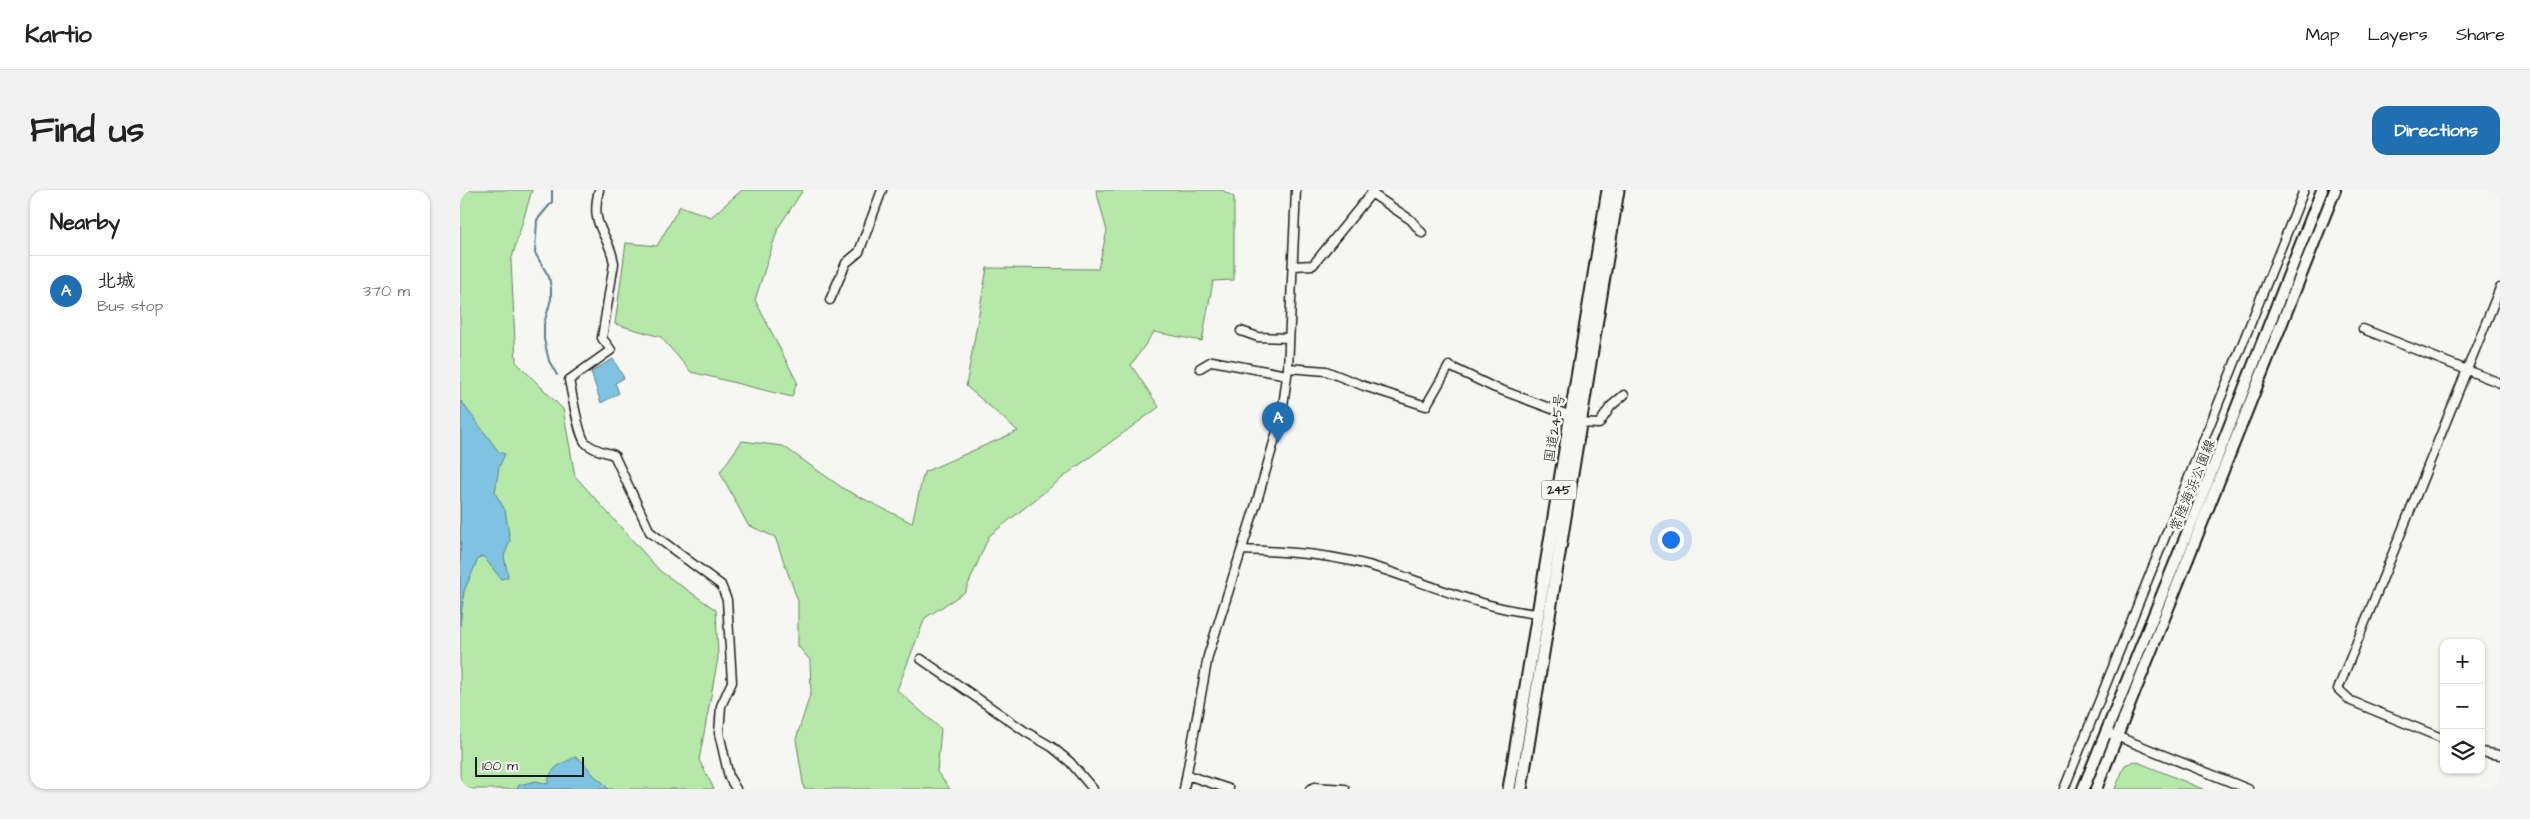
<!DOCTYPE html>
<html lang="en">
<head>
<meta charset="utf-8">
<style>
	body { margin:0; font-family:"Architects Daughter","Klee One",sans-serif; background:#f2f2f2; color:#222 }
	.controls { position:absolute; right:15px; bottom:15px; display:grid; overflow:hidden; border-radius:10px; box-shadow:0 1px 4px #0004 }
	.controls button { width:45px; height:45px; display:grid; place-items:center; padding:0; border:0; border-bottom:1px solid #e0e0e0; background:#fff; color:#222; font:25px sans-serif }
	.scale { position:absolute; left:15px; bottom:12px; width:109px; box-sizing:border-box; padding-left:5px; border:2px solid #1c1c1c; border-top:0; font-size:14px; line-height:18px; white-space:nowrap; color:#1c1c1c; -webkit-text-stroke:4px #f6f6f2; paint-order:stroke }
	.you { position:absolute; left:1210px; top:349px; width:18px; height:18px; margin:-12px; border:4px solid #fff; border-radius:50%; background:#1a73e8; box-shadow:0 0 0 8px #1a73e833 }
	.badge { display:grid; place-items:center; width:32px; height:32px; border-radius:50%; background:#1f6fb2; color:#fff; font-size:16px; font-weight:700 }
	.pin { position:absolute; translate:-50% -41px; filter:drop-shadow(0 1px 2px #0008) }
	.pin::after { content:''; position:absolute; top:26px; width:18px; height:15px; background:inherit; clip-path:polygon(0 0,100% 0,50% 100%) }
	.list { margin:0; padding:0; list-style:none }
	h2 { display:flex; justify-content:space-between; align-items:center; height:65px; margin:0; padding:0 20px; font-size:21px }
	h2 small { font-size:16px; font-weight:400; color:#767676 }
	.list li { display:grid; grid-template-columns:32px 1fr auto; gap:15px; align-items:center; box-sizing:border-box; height:70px; padding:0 20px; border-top:1px solid #e0e0e0 }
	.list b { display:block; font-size:19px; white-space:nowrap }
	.list p { margin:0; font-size:16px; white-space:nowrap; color:#767676 }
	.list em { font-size:16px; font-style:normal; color:#767676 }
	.icon { flex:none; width:28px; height:28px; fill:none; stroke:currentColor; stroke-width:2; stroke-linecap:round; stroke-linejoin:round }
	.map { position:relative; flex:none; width:2040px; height:599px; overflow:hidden; border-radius:15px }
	header { display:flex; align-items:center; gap:30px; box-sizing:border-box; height:70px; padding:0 25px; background:#fff; border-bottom:1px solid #e0e0e0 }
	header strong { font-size:24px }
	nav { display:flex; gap:28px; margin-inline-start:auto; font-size:18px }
	.intro { display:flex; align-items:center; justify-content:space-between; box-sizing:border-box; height:120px; padding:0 30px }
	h1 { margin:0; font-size:35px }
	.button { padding:12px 22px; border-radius:15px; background:#1f6fb2; color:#fff; font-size:18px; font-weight:700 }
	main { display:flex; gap:30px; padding:0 30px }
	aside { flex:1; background:#fff; border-radius:15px; box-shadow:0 1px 4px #0004 }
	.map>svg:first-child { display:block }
	.green { fill:#b6e9a9; stroke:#698262 }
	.water { fill:#80c2e1; stroke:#588092 }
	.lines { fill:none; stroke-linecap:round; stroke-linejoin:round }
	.stream { stroke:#588092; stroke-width:2 }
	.minor-casing { stroke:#1c1c1c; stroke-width:11 }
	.major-casing { stroke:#1c1c1c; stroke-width:14 }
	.highway-casing { stroke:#1c1c1c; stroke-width:15 }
	.minor { stroke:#f6f6f2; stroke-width:8 }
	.major { stroke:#f6f6f2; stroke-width:10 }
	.highway { stroke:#f6f6f2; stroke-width:11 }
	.labels { text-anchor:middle; stroke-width:5; stroke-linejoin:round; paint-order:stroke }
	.shield { fill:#f6f6f2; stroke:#5d5d5c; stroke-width:1 }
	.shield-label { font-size:12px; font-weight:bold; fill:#1c1c1c }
	.street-label { font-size:14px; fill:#1c1c1c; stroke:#f6f6f2 }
</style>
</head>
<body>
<header>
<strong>Kartio</strong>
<nav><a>Map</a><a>Layers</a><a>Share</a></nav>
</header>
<div class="intro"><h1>Find us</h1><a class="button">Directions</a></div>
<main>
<aside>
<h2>Nearby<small></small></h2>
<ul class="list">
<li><span class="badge">A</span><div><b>北城</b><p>Bus stop</p></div><em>370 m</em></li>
</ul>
</aside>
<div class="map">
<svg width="2040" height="599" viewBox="0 0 2040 599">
	<rect width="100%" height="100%" fill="#f6f6f2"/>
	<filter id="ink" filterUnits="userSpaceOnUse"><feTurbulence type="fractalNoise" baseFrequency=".02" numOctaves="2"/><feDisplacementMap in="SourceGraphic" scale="10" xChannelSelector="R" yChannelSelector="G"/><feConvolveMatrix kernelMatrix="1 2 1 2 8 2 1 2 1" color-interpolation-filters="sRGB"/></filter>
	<g filter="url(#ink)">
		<path class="green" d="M0 0H72L51 71 56 172 103 219 115 286 200 381 256 420 258 468 239 570 254 599H0Z
			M282 0H343L318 38 295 110 337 192 332 207 231 182 201 147 155 134 166 53 197 56 220 16 251 27Z
			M636 0H762L774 7V90L753 91 742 151 694 142 671 175 699 217 615 278 529 346 505 402 465 428 437 500 481 539 477 582 490 599H344L336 549 351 502 350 470 338 456V411L315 347 288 335 260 282 282 251 323 256 384 299 452 333 464 282 558 241 506 196 527 78 638 79 647 41Z
			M1675 571 1743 599H1655L1665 575Z"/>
		<path class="water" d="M153 169 164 188 155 193 159 203 141 213 131 182Z
			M1 211 39 262 45 264 39 277 35 303 45 320 50 351 44 366 48 387 41 389 23 366 18 369 4 401 0 435Z
			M115 567C125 571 126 577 133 584 138 590 144 592 148 599H57L59 595 76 591 88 594C89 577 102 574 115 567Z"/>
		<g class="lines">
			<path class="stream" d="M92 0V12L77 30 75 63 89 87 91 98V109L84 134V149L89 171 97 185"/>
			<defs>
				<path id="minor" d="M139 0C129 38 149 42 154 73L142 148 151 160 109 190C112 203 118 243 125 252 132 260 145 262 154 265L190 342 261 395 267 410 272 492 261 516 259 543 269 587 276 599
					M911 3 951 30 962 43
					M833 76 853 75 914 0
					M370 110 386 73 399 62 422 0
					M1903 139 2040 193
					M781 141 798 147 829 148
					M740 178 752 171 827 185
					M828 178 866 181 904 196 966 216 989 176 1033 197 1111 226 1119 233 1139 234 1151 216 1164 205
					M782 360C833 362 875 364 925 380 976 397 1025 419 1079 424
					M461 469 566 542 592 557 610 572 633 599
					M1646 542 1788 599
					M1984 549 1891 511 1878 499 2040 98
					M2021 562 2040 565
					M727 585 769 599
					M724 599 748 466 797 311 822 224 828 178 836 0
					M850 599 855 597 885 599
					M1604 599 1844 0"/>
				<path id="major" d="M1623 599 1736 321 1862 0
					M1636 599 1875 0"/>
				<path id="highway" d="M1049 599 1148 0
					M1061 599 1158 0"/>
			</defs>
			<use href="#minor" class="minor-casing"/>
			<use href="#major" class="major-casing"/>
			<use href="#highway" class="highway-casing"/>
			<use href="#minor" class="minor"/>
			<use href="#major" class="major"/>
			<use href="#highway" class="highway"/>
		</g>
	</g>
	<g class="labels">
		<rect class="shield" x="1081.5" y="290.5" width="35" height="19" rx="4"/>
		<g class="shield-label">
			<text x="1099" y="304">245</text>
		</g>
		<g class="street-label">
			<text transform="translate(1094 238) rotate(-81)" y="5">国道245号</text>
			<text transform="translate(1732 295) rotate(-68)" y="5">常陸海浜公園線</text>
		</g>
	</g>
</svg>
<div class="controls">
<button>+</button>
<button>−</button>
<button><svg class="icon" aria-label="layers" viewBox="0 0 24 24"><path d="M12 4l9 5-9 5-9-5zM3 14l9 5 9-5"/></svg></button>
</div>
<div class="scale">100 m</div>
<div class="you"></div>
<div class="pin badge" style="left:818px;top:253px">A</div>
</div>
</main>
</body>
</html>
